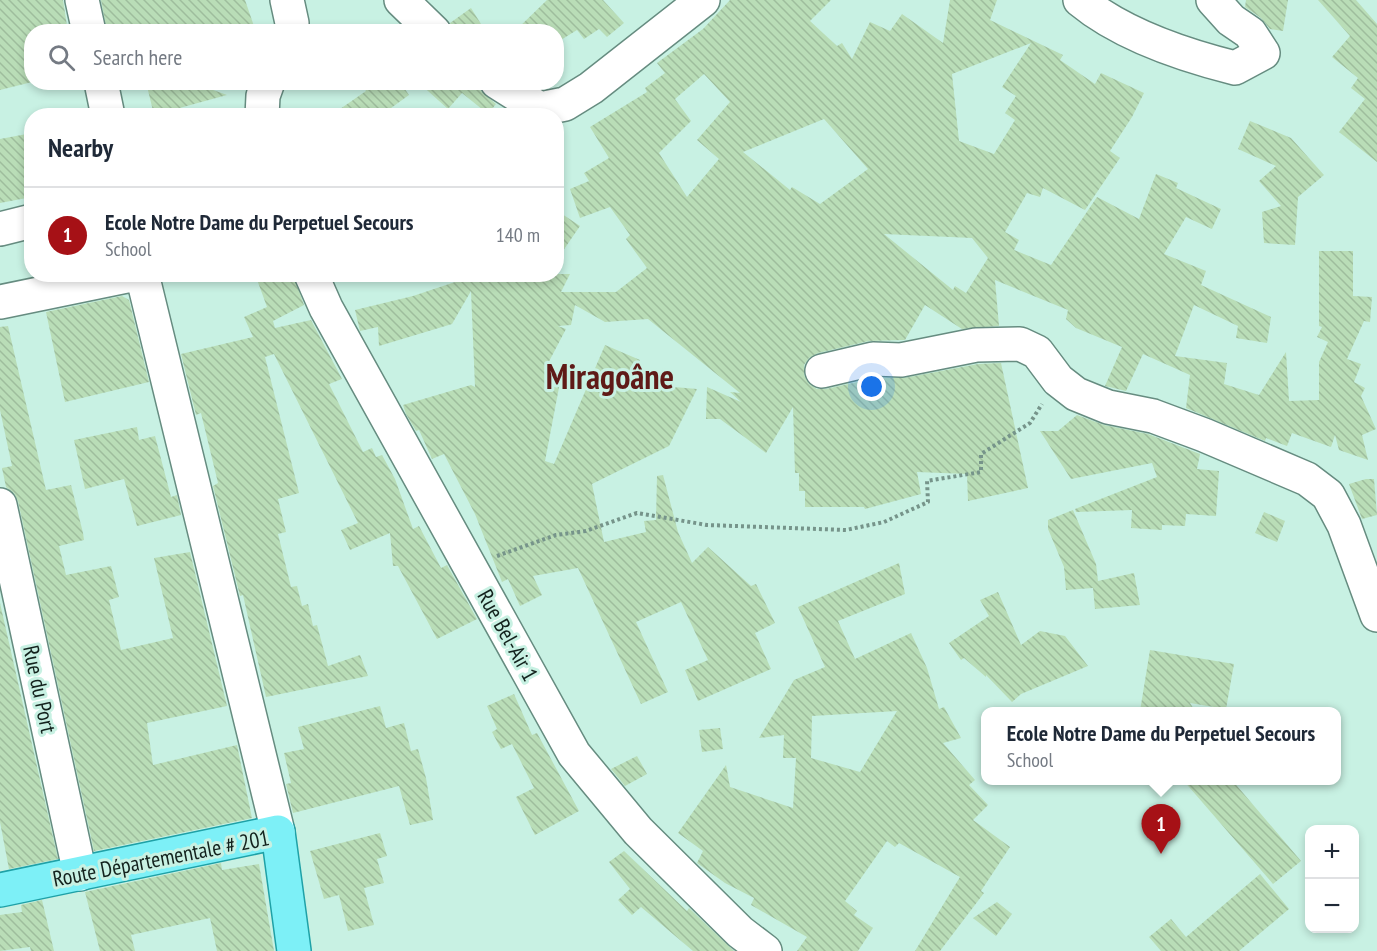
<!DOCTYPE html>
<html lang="en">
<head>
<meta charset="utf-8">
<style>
	body { margin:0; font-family:"PT Sans Narrow",sans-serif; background:#f2f2f3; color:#1f2937 }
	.controls { position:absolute; right:18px; bottom:18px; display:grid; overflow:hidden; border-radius:12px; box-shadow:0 3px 9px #0003 }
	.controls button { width:54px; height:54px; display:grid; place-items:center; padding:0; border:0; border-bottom:2px solid #e0e1e3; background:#fff; color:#1f2937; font:30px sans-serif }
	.you { position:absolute; left:872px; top:387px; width:21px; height:21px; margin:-15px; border:4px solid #fff; border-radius:50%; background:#1a73e8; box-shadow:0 0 0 9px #1a73e833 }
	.badge { display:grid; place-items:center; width:39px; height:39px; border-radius:50%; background:#a61116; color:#fff; font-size:20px; font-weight:700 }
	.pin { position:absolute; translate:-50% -50px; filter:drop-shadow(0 2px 3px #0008) }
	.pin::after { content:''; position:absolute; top:32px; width:21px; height:18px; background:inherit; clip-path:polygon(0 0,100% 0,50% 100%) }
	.popup { position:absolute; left:981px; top:707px; width:360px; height:78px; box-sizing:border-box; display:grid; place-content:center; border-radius:12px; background:#fff; filter:drop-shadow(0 2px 4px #0005); font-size:20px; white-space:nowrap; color:#747a83 }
	.popup b { font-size:22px; color:#1f2937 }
	.popup::after { content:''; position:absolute; left:50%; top:100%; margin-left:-12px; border:12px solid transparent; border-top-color:#fff }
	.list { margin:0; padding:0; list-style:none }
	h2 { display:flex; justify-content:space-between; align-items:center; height:78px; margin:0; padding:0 24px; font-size:26px }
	h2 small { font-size:20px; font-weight:400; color:#747a83 }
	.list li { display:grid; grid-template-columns:39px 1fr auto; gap:18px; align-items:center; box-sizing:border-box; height:96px; padding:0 24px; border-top:2px solid #e0e1e3 }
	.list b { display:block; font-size:22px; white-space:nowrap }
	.list p { margin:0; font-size:20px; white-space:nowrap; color:#747a83 }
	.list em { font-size:20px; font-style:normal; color:#747a83 }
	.icon { flex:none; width:33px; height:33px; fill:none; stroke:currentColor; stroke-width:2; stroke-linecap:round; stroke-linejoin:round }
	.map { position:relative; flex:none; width:1377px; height:951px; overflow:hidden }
	.search { position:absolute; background:#fff; box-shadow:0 3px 9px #0003; left:24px; top:24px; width:540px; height:66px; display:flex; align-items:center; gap:15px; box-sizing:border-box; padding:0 21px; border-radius:24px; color:#747a83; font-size:22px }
	.panel { position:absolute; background:#fff; box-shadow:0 3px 9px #0003; left:24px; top:108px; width:540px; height:174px; border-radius:24px }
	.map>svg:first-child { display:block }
	.building { fill:url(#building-back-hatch); fill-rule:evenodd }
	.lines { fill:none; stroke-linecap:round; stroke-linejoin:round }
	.minor-casing { stroke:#668c80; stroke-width:36 }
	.major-casing { stroke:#1fa1a7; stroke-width:36 }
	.path { stroke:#76948a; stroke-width:4; stroke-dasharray:3 3; stroke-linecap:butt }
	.minor { stroke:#fff; stroke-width:33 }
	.major { stroke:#7df0f7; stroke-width:33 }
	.labels { text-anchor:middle; stroke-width:6; stroke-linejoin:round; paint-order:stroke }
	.street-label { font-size:22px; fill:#13221d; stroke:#c8f1e3 }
	.town-label { font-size:34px; font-weight:bold; fill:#5f1a17; stroke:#c8f1e3 }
</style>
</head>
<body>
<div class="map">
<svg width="1377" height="951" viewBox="0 0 1377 951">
	<defs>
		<pattern id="building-back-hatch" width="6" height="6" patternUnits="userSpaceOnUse" patternTransform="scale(1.5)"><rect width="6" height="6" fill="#b9ddb7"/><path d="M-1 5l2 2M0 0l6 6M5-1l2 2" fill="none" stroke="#9ebd9d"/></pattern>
	</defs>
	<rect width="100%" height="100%" fill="#c8f1e3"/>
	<path class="building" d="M0 0H63L68 32H32V82L0 90Z
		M101 0H245L256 32H107Z
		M547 0H603L624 23 607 37 599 29 584 39 577 30 556 43V32H514Z
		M730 0H831L810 21 837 46 842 43 852 59 870 22 890 31 902 14 943 43 950 0H997L990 20 1063 55 1060 60 1095 84 1101 73 1144 93 1132 117 1110 151 1120 158 1085 210 1043 188 1040 197 1027 193 1005 232 1019 240 1014 250 1051 265 1097 197 1139 219 1156 174 1178 183 1176 188 1221 209 1212 229 1186 217 1164 254 1206 271 1201 285 1271 317 1267 343 1236 338 1238 326 1194 305 1175 356 1227 363 1224 384 1259 395 1286 352 1289 401 1319 400V362L1328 342 1317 337 1322 327 1319 326V251H1353V296L1372 297 1370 322 1364 321 1347 359 1361 364 1354 382 1365 388 1361 396 1376 429 1362 435 1368 460 1339 450 1335 435 1331 447 1292 433 1287 446 1266 438 1265 441 1186 408 1190 375 1143 354 1126 391 1105 386 1122 347 1076 328 1066 319 1068 310 995 280 999 326 962 329 925 305 905 340 869 341 818 353 809 358 804 365V375L809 384 817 389H826L875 378H904L978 364 1001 363 1028 488 968 501 967 474 917 472 921 494 865 509 864 507H805V491H799V473H795L793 407 766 453 720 419H706L707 387 741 402 730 392 740 393 648 319 605 322 575 305 571 325 558 326 566 329 544 371 561 377 545 461 554 464 605 345 640 360 634 374 674 387 697 389 669 446 592 484 604 542 646 532 644 521 656 520 657 476 663 475 678 532 692 563 708 547 751 586 756 584 775 623 755 633 771 669 698 701 685 670 708 660 681 602 636 622 668 692 641 704 578 568 533 576 542 595 520 606 508 579 502 582 475 514 444 454 432 459 419 430 416 431 406 414 403 405 471 385 475 387 471 291 452 324 379 346 378 327 360 331 355 310 413 296 470 277V274H570L561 292H616L647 268 626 239 630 235 610 207 580 218 570 189 589 181 584 173 609 158 590 127 647 92 645 88 665 73 657 63 703 29ZM1031 43 1002 87 1016 96 1005 113 1015 120 994 154 959 141 952 74ZM704 74 730 102 697 140 719 159 687 197 659 153 691 121 675 99ZM824 119 868 169 820 204 792 187 790 190 743 152ZM884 234 972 238 988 258 966 293 955 286 953 290Z
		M1246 0H1288L1283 31 1270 29 1261 18 1245 7Z
		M1318 0H1356L1377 24V162L1339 132 1365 99 1351 88 1358 78 1332 57 1350 36Z
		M471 8 486 32H452L450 23Z
		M146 82H191L227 95 154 115Z
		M360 82H400L409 95 380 116H330L366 91Z
		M418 82H478L481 91 496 104 488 114 462 93 448 109Z
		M1250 121 1291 138 1324 175 1298 197 1295 245 1264 243 1262 212 1281 206 1259 181 1276 166 1238 149Z
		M32 133V197L0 203V139Z
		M556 210 580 226 556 261Z
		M255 274H293L304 305 273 321 275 328 311 320 342 379 329 384 363 452 372 448 376 457 382 455 395 479 413 529 419 526 441 568 447 565 477 619 437 639 398 566H393L390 533 350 550 341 530 358 523 274 354 265 357 299 493 278 499 286 532 278 534 291 587 297 586 302 606 308 604 313 626 317 625 328 666 360 655 368 676 266 697 243 595 240 596 213 486 218 483 201 413 196 415 181 354 253 337 244 317 267 307Z
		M122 296 129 300 149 382 65 402 46 312Z
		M8 326 46 490 71 485 83 533 84 540 59 546 66 575 111 566 119 597 109 600 121 650 173 638 154 558 190 552 227 706 147 723 153 765 237 745 252 818 94 851 18 501 14 493 6 487 2 468 12 466 0 410V327Z
		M1077 415 1104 425 1148 434 1200 454 1197 469 1219 471 1216 516 1186 514 1185 526 1162 525V530L1131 528 1132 510 1076 512 1075 509 1157 477 1152 463 1071 479 1040 431H1058Z
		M137 427 139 440 155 436 171 497 177 495 181 515 137 526 124 479 85 489 74 440Z
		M1366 479H1374L1377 515 1362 519 1349 484Z
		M1073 510 1096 564 1098 581 1134 573 1140 605 1095 609 1093 588 1066 590 1064 567 1048 529V520Z
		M1264 512 1285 521 1277 542 1255 533Z
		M899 563 905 594 838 621 855 659 911 633 927 668 939 709 944 707 961 738 943 743 975 780 969 785 988 805 973 820 1010 847 981 891 984 893 940 951H915L960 877 899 843 895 847 887 841 845 901 857 911 854 915 873 928 858 951H797L807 937 751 905 754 898 725 883 697 863 703 851 678 833 726 765 730 787 793 808 796 758H783L784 735 759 738 794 680 825 667 798 607ZM897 711 860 772 811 758 812 716Z
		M998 592 1021 645 1040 631 1065 636 1088 666 1021 694 1012 702 986 675V677L964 658 961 660 949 643 989 616 980 600Z
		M0 603 58 859 9 869 0 822Z
		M1150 650 1234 664 1226 709 1190 703 1195 711H1140Z
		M514 694 532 735 537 733 579 811 535 835 516 797 534 788 512 744 501 749 492 732 497 729 487 706Z
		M380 706 386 728 404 723 411 751 418 749 426 778 433 820 410 825 399 786 293 813 286 784 291 783 284 753 304 749 298 727Z
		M720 728 723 749 702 752 699 730Z
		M637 756 647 774 625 786 611 769Z
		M1183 780H1232L1301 861 1273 884Z
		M380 833 387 856 377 859 384 883 364 888 374 925 348 931 339 895 324 899 310 851Z
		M624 851 687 911 689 908 734 951H693L641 907 632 915 618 900 630 889 609 862Z
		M221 863 222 870 259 864 274 951H217L210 918 131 935 135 951H100L85 892Z
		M1260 874 1289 909 1239 951H1161L1149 937 1171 919 1186 937Z
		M42 900 54 951H31L30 947 0 951V915L22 912 21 905Z
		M997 902 1012 914 996 936 973 918Z"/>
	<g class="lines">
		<defs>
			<path id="minor" d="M82 0 89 32
				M287 0 292 23 291 32
				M401 0 434 32
				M1080 0C1121 34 1183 55 1235 68L1263 53 1250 33 1231 20 1213 0
				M101 82 108 116
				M497 82 540 109 565 104 591 88 703 0
				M262 116 263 96 268 82
				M0 229 32 221
				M142 274 278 832
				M311 274 326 308 574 754 638 831 740 932 765 951
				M0 302 136 274
				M822 371 873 359 901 360 976 345 1020 344 1037 352 1058 380 1076 394 1108 407 1153 416 1204 435 1307 479 1328 495 1344 525 1377 615
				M0 505 80 874"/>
			<path id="major" d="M0 890 278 832 294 951"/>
		</defs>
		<use href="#minor" class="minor-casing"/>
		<use href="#major" class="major-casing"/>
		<path class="path" d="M497 556 556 535 586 531 637 513 707 525 846 530 884 522 928 502 927 481 981 472V454L1030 423 1042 404"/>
		<use href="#minor" class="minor"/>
		<use href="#major" class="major"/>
	</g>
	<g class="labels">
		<g class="street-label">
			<text transform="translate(508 635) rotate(61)" y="8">Rue Bel-Air 1</text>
			<text transform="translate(40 689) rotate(78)" y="8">Rue du Port</text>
			<text transform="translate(161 858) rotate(-11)" y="8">Route Départementale # 201</text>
		</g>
		<g class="town-label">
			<text x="610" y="389">Miragoâne</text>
		</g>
	</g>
</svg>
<div class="controls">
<button>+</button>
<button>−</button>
</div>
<div class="you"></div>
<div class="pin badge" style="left:1161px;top:854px">1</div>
<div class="popup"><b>Ecole Notre Dame du Perpetuel Secours</b>School</div>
<div class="search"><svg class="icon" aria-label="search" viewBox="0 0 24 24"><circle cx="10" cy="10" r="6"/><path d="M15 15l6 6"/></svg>Search here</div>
<section class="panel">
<h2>Nearby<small></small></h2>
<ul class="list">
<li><span class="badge">1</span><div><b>Ecole Notre Dame du Perpetuel Secours</b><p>School</p></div><em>140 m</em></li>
</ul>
</section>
</div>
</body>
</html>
